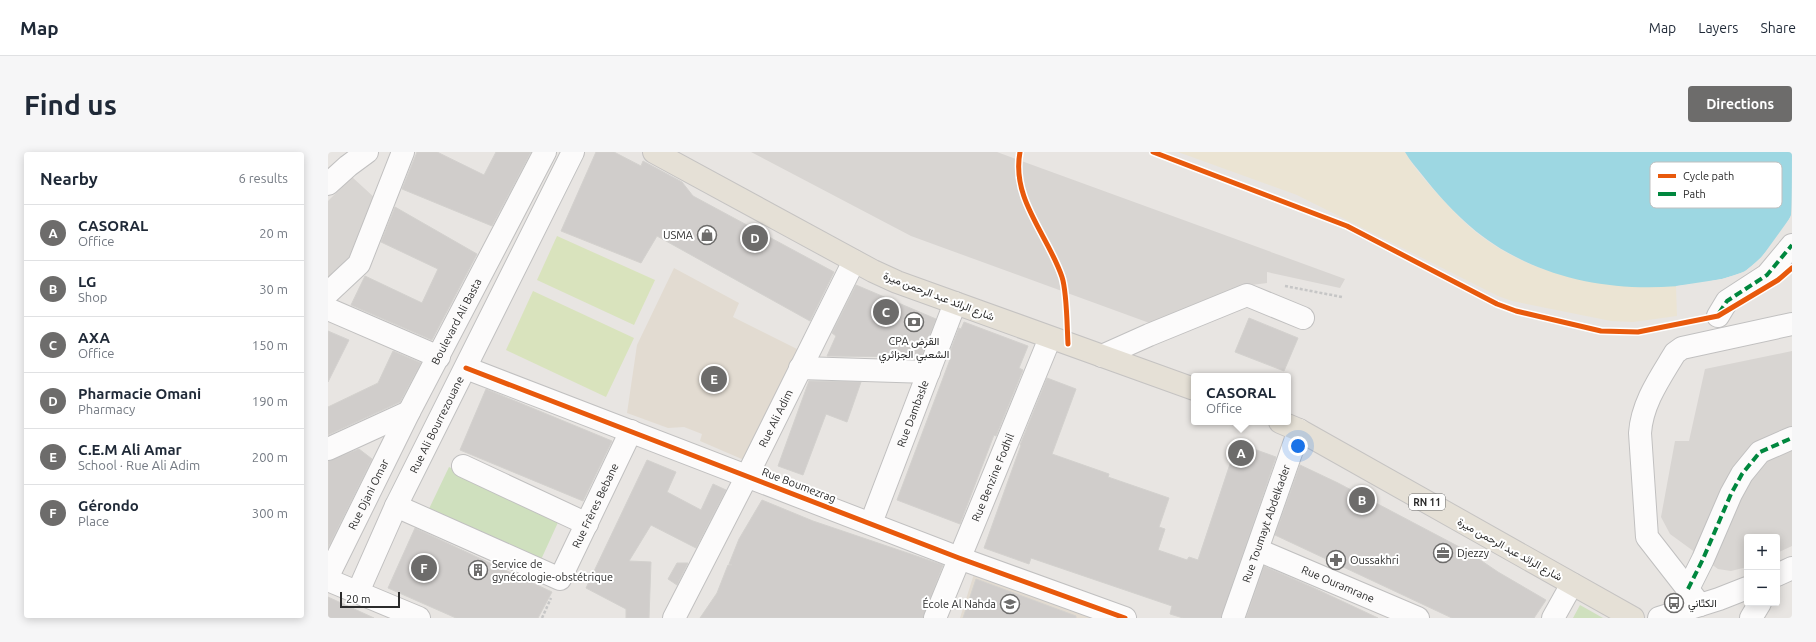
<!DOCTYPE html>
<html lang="en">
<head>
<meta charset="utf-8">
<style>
	body { margin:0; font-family:Ubuntu,Vazirmatn,sans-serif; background:#f6f6f7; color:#1f2937 }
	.controls { position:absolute; right:12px; bottom:12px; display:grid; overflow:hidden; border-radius:4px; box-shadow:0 2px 10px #0003 }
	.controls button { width:36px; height:36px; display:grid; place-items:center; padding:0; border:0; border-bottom:1px solid #e0e1e3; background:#fff; color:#1f2937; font:20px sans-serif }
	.scale { position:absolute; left:12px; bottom:10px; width:60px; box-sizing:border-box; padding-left:4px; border:2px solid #2b2b2b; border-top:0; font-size:11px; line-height:14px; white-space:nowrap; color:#2b2b2b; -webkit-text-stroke:3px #fff; paint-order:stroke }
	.you { position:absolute; left:970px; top:294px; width:14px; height:14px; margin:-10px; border:3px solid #fff; border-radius:50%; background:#1a73e8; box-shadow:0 0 0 6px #1a73e833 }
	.badge { display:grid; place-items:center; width:26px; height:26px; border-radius:50%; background:#6d6c6b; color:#fff; font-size:13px; font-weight:700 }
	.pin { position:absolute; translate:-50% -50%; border:2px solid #fff; box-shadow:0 1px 4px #0006 }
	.popup { position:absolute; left:863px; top:221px; width:100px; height:52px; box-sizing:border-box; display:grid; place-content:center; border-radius:4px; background:#fff; filter:drop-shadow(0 1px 3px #0005); font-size:13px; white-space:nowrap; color:#747a83 }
	.popup b { font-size:15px; color:#1f2937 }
	.popup::after { content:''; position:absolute; left:50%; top:100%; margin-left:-8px; border:8px solid transparent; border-top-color:#fff }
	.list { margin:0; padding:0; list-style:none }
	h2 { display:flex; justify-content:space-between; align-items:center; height:52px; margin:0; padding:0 16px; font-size:17px }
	h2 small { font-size:13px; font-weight:400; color:#747a83 }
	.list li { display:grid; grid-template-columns:26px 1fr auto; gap:12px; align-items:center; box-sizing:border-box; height:56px; padding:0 16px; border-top:1px solid #e0e1e3 }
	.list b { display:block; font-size:15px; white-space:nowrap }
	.list p { margin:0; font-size:13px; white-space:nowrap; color:#747a83 }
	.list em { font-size:13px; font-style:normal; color:#747a83 }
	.map { position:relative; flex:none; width:1464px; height:466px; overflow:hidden; border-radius:4px }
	header { display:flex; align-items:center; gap:24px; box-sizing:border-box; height:56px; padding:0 20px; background:#fff; border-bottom:1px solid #e0e1e3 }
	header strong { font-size:19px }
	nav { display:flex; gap:22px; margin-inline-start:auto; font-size:14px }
	.intro { display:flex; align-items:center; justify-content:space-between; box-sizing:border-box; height:96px; padding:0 24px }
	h1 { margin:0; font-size:28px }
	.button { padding:10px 18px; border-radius:4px; background:#6d6c6b; color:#fff; font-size:14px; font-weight:700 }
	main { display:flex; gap:24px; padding:0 24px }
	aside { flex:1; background:#fff; border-radius:4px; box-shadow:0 2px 10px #0003 }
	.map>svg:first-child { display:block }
	.education { fill:#e2dbd1 }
	.green { fill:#cfe0be }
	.sand { fill:#ebe4d3 }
	.pitch { fill:#d9e3bd }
	.plaza { fill:#d8d5d2 }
	.water { fill:#9dd7e2 }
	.pier { fill:#e8e5e2 }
	.building { fill:#d0cdcb; stroke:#d3d1ce }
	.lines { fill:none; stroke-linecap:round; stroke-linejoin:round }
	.minor-casing { stroke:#c1c0c0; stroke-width:24 }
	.major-casing { stroke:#c5c3c2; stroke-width:24 }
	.path { stroke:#c6c6c6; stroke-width:2.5; stroke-dasharray:3 2; stroke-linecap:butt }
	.minor { stroke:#fcfbfb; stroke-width:22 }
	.major { stroke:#e5e0d6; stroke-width:22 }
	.quiet { stroke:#00873e; stroke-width:4; stroke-dasharray:8 4; stroke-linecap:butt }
	.cycleway-casing { stroke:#fff; stroke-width:8 }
	.cycleway { stroke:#e8590c; stroke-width:5 }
	.labels { text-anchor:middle; stroke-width:4; stroke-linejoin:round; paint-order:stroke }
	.shield { fill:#fff; stroke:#6b6b6b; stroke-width:1 }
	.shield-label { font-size:10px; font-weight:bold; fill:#2b2b2b }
	.poi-label { font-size:11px; fill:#2b2b2b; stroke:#fff; text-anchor:start }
	.street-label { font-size:11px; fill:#2b2b2b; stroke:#fff }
	.key { fill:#fff; stroke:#bfbfbf; stroke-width:1 }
	.key-label { font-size:11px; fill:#2b2b2b }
</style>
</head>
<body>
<header>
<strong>Map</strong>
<nav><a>Map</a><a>Layers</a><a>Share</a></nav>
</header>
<div class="intro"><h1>Find us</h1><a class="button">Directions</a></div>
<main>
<aside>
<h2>Nearby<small>6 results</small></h2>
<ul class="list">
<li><span class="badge">A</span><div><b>CASORAL</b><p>Office</p></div><em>20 m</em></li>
<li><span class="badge">B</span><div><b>LG</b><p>Shop</p></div><em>30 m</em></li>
<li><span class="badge">C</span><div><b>AXA</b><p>Office</p></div><em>150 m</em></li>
<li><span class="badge">D</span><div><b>Pharmacie Omani</b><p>Pharmacy</p></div><em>190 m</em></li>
<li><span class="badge">E</span><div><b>C.E.M Ali Amar</b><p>School · Rue Ali Adim</p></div><em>200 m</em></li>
<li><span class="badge">F</span><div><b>Gérondo</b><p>Place</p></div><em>300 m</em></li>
</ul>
</aside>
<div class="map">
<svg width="1464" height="466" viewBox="0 0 1464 466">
	<rect width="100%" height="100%" fill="#e8e5e2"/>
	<path class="education" d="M346 116 411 151 405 165 469 197 465 213 423 311 372 289 374 282 356 275 340 276 299 261 309 193Z
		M646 422 765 466H632Z"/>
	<path class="green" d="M121 315 232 366 211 412 99 361Z
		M1252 453 1275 466H1245Z"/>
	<path class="sand" d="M850 0H1077C1085 16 1103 35 1115 48 1127 61 1140 75 1154 85 1211 127 1280 136 1348 134L1349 164 1305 170 1283 169 1184 149 1170 144 969 43Z"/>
	<path class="pitch" d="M229 84 327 128 306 173 209 128Z
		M205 139 306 186 278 245 178 198Z"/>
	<path class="plaza" d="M423 0H669L1017 127 1012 136 939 120V131L916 134 827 173 583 84Z
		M24 25 48 47 25 105 0 137V49Z
		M1464 199V394L1449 401V385H1419V415L1403 419 1390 417 1342 382 1333 365 1347 289H1361L1377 217Z"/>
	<path class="water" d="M1077 0H1464C1464 11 1464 56 1463 63 1457 78 1429 114 1415 120 1402 126 1388 128 1374 131 1312 141 1243 134 1188 105 1150 86 1121 57 1095 24 1089 16 1082 9 1077 0Z"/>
	<path class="pier" d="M1464 63V66L1434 108 1417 122 1395 129 1348 135V134L1394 127 1416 120 1433 106Z"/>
	<path class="building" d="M89 0H109L156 23 168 0H203L164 74 74 37Z
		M268 0H286L313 14 315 9 354 30 365 44 506 120 482 169 329 84 313 111 233 79Z
		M67 55 149 102 104 188 23 153 37 124 94 151 110 117 53 90Z
		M528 133 608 167 593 205 499 204 508 184 504 181Z
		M921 166 970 186 956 219 907 200Z
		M636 170 700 194 691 216 695 218 668 284 666 283 632 372 569 348 623 205H620L631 176 633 177Z
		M0 179 21 188 0 230Z
		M65 199 93 211 72 250 0 283V255L50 231Z
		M719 226 748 237 724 302 781 322 780 325 841 346 831 375 837 377 830 398 859 408 861 405 870 408 909 291 948 305 893 466H855L842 462 844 454 703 406 701 412 656 396 693 293H692Z
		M481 229 533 230 519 270 498 262 475 323 450 314Z
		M158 237 284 289 255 349 132 298Z
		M31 297 44 307 0 396V309Z
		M319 308 348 320 339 340 373 358 385 332 398 338 368 396 323 373 301 409 323 410 321 466H298V457L258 436Z
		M972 313 1010 331 1139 399 1170 420 1218 448 1206 466H1124L947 383Z
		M434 348 485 369 615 413 595 466H372L389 441 400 413H404L401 412 411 387Z
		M87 376 224 440 210 466H128L60 436Z
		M349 411H360L349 433 340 427Z
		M936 414 986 436 1050 466H918Z
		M648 427 748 464V466H635Z
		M0 445 46 466H0Z"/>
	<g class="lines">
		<defs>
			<g id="minor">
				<path d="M0 32 20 14 39 0"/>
				<path d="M0 141 31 112 75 0"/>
				<path d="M0 157 111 205"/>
				<path d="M1390 164 1399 149 1439 123 1464 93"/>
				<path d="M774 204 821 183 919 143 975 166"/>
				<path d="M138 216 631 406 797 466"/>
				<path d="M472 216 601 220"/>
				<path d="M0 297 81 260"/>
				<path d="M135 314 259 372"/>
				<path id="s1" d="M68 354 232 427 303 279"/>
				<path id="s2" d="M543 371 627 151"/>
				<path id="s3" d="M930 398 1090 466"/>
				<path d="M1449 423 1464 416"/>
				<path id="s4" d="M0 424 81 260 217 0"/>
				<path d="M0 428 91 466"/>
				<path d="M1360 437 1375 407 1403 342 1414 322 1432 300 1464 286"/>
				<path id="s5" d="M30 440 68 354 245 0"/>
				<path d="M1372 453 1319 385 1312 281C1314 251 1332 226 1347 201L1354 196 1464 172"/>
				<path id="s6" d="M346 466 419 324 526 109"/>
				<path id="s7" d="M607 466 722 186"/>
				<path id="s8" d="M905 466 971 278"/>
				<path d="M1225 466 1244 432"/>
				<path d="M1331 466 1391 447 1419 436"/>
				<path d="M1423 466 1432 451"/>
			</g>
			<path id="major" d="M326 0 545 119 569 130 866 237
				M952 270 971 278 1305 466"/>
		</defs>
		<use href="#minor" class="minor-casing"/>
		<use href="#major" class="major-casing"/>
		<path class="path" d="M957 134 1014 145
			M214 466 223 446"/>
		<use href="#minor" class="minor"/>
		<use href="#major" class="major"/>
		<path class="quiet" d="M1391 161 1399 149 1439 123 1464 93
			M1360 437 1375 407 1403 342 1414 322 1432 300 1464 286"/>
		<defs>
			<path id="cycleway" d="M692 0C683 47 720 83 734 125 739 140 739 175 740 192
				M825 0 1019 74 1169 152 1188 159 1273 179 1310 180 1390 164 1450 128 1464 116
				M138 216 631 406 797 466"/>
		</defs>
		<use href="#cycleway" class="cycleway-casing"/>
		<use href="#cycleway" class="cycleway"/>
	</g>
	<defs>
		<symbol id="shop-ring" viewBox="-11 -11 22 22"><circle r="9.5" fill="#fff" stroke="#6d6c6b" stroke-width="1.5"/><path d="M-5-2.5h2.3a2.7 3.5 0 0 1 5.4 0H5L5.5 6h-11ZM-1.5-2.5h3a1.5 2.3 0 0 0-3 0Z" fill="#6d6c6b"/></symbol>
		<symbol id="bank-ring" viewBox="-11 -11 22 22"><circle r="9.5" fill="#fff" stroke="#6d6c6b" stroke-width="1.5"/><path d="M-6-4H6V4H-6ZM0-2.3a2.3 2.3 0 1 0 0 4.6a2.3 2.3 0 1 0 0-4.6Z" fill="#6d6c6b"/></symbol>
		<symbol id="office-ring" viewBox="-11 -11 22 22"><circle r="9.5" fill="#fff" stroke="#6d6c6b" stroke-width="1.5"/><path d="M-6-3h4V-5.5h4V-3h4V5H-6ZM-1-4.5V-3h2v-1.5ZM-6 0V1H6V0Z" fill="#6d6c6b"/></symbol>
		<symbol id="pharmacy-ring" viewBox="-11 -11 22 22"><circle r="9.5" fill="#fff" stroke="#6d6c6b" stroke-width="1.5"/><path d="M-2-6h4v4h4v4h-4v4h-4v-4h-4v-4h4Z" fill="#6d6c6b"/></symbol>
		<symbol id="building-ring" viewBox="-11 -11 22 22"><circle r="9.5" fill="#fff" stroke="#6d6c6b" stroke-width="1.5"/><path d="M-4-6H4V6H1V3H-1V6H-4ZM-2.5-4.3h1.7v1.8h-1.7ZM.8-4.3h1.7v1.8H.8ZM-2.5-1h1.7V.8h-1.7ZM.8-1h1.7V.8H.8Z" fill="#6d6c6b"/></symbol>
		<symbol id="bus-ring" viewBox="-11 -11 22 22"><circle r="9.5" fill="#fff" stroke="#6d6c6b" stroke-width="1.5"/><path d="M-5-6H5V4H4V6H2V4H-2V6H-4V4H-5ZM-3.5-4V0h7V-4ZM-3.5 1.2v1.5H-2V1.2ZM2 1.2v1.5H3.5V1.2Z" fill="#6d6c6b"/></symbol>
		<symbol id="school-ring" viewBox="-11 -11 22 22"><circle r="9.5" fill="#fff" stroke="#6d6c6b" stroke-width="1.5"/><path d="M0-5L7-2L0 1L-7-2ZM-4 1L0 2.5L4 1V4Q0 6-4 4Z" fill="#6d6c6b"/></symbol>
	</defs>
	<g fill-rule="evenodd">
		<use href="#shop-ring" x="368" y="72" width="22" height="22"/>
		<use href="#bank-ring" x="575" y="159" width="22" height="22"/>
		<use href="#office-ring" x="1104" y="390" width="22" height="22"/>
		<use href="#pharmacy-ring" x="997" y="397" width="22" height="22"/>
		<use href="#building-ring" x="139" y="407" width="22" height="22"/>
		<use href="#bus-ring" x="1335" y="440" width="22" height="22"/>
		<use href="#school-ring" x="671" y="441" width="22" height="22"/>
	</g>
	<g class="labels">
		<rect class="shield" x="1081" y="342" width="36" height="16" rx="3"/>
		<g class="shield-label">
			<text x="1099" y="354">RN 11</text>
		</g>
		<g class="poi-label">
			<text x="365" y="87" text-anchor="end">USMA</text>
			<text x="586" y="193" text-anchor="middle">CPA القرض<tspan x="586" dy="13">الشعبي الجزائري</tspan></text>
			<text x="1129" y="405">Djezzy</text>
			<text x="1022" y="412">Oussakhri</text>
			<text x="164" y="416">Service de<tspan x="164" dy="13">gynécologie-obstétrique</tspan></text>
			<text x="1360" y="455">الكتّاني</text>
			<text x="668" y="456" text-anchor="end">École Al Nahda</text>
		</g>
		<g class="street-label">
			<text transform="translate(611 144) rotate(21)" y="4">شارع الرائد عبد الرحمن ميرة</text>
			<text dy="4" stroke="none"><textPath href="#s4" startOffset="285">Boulevard Ali Basta</textPath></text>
			<text dy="4" stroke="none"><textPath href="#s2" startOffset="117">Rue Dambasle</textPath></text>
			<text dy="4" stroke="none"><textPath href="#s6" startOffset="224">Rue Ali Adim</textPath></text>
			<text dy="4" stroke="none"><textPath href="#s5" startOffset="185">Rue Ali Bourrezouane</textPath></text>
			<text dy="4" stroke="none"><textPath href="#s7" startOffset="152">Rue Benzine Fodhil</textPath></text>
			<text transform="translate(471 333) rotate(21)" y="4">Rue Boumezrag</text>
			<text dy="4" stroke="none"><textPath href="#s4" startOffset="91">Rue Djani Omar</textPath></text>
			<text dy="4" stroke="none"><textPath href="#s1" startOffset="261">Rue Frères Bebane</textPath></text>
			<text dy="4" stroke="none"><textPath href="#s8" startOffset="100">Rue Toumayt Abdelkader</textPath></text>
			<text transform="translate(1182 397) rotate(29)" y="4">شارع الرائد عبد الرحمن ميرة</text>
			<text dy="4" stroke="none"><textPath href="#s3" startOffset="87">Rue Ouramrane</textPath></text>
		</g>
	</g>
	<rect x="1322" y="10" width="132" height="46" rx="6" class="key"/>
	<rect x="1330" y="22" width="18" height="4" fill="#e8590c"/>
	<rect x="1330" y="40" width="18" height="4" fill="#00873e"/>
	<g class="key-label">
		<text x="1355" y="28">Cycle path</text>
		<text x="1355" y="46">Path</text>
	</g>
</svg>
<div class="controls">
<button>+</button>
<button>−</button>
</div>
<div class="scale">20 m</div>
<div class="you"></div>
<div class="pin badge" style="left:913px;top:301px">A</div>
<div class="popup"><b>CASORAL</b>Office</div>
<div class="pin badge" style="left:1034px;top:348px">B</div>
<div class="pin badge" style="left:558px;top:160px">C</div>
<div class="pin badge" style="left:427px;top:86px">D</div>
<div class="pin badge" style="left:386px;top:227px">E</div>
<div class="pin badge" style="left:96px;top:416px">F</div>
</div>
</main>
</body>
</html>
